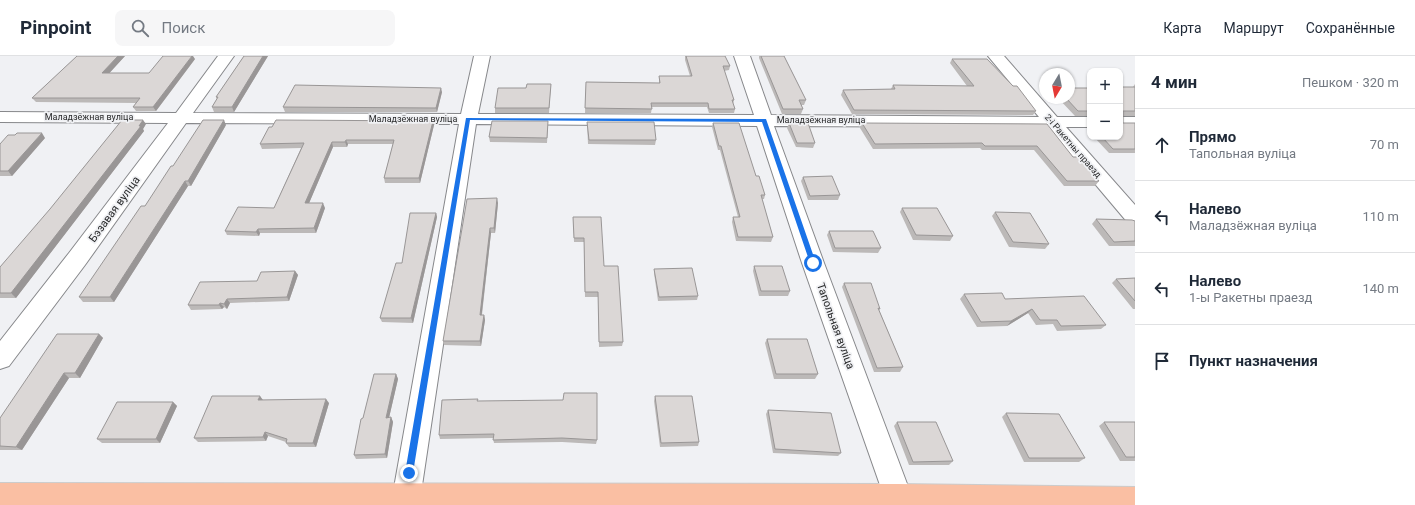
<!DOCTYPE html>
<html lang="ru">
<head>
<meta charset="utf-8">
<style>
	body { margin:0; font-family:Roboto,sans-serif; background:#f6f6f7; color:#1f2937 }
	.controls { position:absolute; right:12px; top:12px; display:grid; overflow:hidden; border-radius:8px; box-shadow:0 1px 3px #0004 }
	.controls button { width:36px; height:36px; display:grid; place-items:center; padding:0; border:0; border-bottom:1px solid #e0e1e3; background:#fff; color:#1f2937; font:20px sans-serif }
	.compass { position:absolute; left:1039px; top:12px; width:36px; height:36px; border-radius:50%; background:#fff; box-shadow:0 1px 3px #0004; rotate:190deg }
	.stop { position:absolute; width:12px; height:12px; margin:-9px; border:3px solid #1a73e8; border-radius:50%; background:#fff }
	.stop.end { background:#1a73e8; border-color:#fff; box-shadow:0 1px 4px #0008 }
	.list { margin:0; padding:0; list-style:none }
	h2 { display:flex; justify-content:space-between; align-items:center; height:52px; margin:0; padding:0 16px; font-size:17px }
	h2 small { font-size:13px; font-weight:400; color:#747a83 }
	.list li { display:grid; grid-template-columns:26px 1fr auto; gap:12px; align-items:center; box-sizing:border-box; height:72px; padding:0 16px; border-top:1px solid #e0e1e3 }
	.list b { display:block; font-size:15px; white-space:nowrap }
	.list p { margin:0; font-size:13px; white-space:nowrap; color:#747a83 }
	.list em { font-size:13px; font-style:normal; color:#747a83 }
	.icon { flex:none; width:22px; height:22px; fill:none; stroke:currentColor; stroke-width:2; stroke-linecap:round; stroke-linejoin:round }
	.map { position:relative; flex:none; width:1135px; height:449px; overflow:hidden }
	header { display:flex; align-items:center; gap:24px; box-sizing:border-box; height:56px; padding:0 20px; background:#fff; border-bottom:1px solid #e0e1e3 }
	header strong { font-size:19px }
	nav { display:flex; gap:22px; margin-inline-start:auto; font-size:14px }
	.search { width:280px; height:36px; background:#f6f6f7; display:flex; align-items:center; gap:10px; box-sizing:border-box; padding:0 14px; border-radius:8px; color:#747a83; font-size:15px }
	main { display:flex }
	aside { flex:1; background:#fff }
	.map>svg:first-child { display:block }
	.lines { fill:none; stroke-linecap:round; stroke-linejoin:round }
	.street-casing { stroke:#87888b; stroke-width:2 }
	.primary-casing { stroke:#cbcccc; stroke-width:2 }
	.street { fill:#fff; fill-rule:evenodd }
	.primary { fill:#fabfa3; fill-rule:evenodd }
	.wall { fill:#bcb9b8 }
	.shaded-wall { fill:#999696 }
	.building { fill:#dbd7d6; stroke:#999696 }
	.route { fill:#1a73e8 }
	.labels { text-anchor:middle; stroke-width:3.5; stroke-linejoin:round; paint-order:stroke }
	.far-street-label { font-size:9px; fill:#28292a; stroke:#f0f1f4 }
	.street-label { font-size:11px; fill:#28292a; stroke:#f0f1f4 }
</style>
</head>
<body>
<header>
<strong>Pinpoint</strong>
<div class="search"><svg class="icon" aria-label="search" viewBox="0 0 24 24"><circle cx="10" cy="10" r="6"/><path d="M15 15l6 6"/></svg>Поиск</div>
<nav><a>Карта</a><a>Маршрут</a><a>Сохранённые</a></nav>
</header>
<main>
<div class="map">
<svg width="1135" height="449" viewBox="0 0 1135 449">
	<rect width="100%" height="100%" fill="#f0f1f4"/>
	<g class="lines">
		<defs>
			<path id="street" d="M218 0H234L193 57 461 58 474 0H490L478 58 754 59 734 0H750L771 59 1039 61 988 0H1004L1057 61H1090V71H1066L1135 149V169L1128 167 1047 71 774 70 824 207 915 449H887L802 207 757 70 476 68 420 443 418 449H394L392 443 459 68 186 67 85 209 9 310 0 313V285L69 197 168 67 0 66V56L176 57Z
				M1120 61H1135V71H1120Z"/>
			<path id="primary" d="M0 427 898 428 1135 431V449H0Z"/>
		</defs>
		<use href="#street" class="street-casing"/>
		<use href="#primary" class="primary-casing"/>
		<use href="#street" class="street"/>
		<use href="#primary" class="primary"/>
	</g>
	<path class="wall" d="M77 0H125L109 17H149L195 3 156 55H136L133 51 136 47 36 46 32 42Z
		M244 0H268L234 56H214L212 51 217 43 216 41Z
		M685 0H725L730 10 729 14 724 15 734 44 733 48 735 53 734 57H709L707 51H652L651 57H585L586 26 659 27V20H690L685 4Z
		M759 0H784L806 44 804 49H801L803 53 801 58H782L759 2Z
		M952 3 1036 55 1033 59 852 58 841 39 843 34 891 33 893 29 967 30 950 7Z
		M551 28 549 57H495V52L526 32Z
		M1135 28V60H1123V67H1135V97H1109L1094 81H1120V31H1133Z
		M1090 32V60H1075L1058 42H1069Z
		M442 36 437 56H285L283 51Z
		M587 66 656 84 655 89 588 88Z
		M713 67 756 120 765 139 764 143H762L773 181 771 186 736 185 732 166 733 161H738L720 94H718L712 71Z
		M789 67 815 87 813 92 796 91 787 72Z
		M862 67 1047 68 1073 101 1099 125 1095 130H1064L1034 94H982L980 92 873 93 860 72Z
		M146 68 143 73 144 75 16 242H0V211Z
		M1090 68V76L1087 72Z
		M226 69 191 130H188L114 246H83L79 241 145 150 173 110Z
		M434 69 420 127H385L384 122 393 88H348L347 91H333L309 147 325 152 316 177H260L259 180 227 179 225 175 274 152 301 92 262 93 260 88Z
		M548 70 547 87 490 86 489 81Z
		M45 82 12 120H0V88Z
		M803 121 840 139 838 144H808L801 125Z
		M498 147 495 177H491L482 259H484L485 264 481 290 444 289 443 285Z
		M902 152 953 180 950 185 913 184 900 156Z
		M995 156 1049 188 1045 193 1009 191 992 160Z
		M436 157 437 161 413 267 382 266 380 262 402 207Z
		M573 161 604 210 623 286 622 290 599 291 598 241H585L584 186H574Z
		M1096 163 1135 165V190H1109L1092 168Z
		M829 175 881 192 878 197 833 196 827 179Z
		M754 210 790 235 788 240H759L753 215Z
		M654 213 698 240 697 244 658 245 654 217Z
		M295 215 298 219 289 245 230 247 227 253 224 251 222 253 191 254 188 249 257 225Z
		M1135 222V253H1133L1112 227 1116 223Z
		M844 227 880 253 879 254 903 311 900 316H874L842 231Z
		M964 238 1005 243 1106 269 1101 273 1057 275 1053 268 1036 269 1028 257 1007 270 977 271 960 243Z
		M99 278 103 282 80 322H69L22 394H0V362Z
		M767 283 818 318 815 323H774L765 287Z
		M396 318 398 323 389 362 391 361 393 366 387 402 356 403 354 399 363 362Z
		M655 340 699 386 698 390 660 391 654 345Z
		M262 344 329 347 316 391H289L286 387V386L268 380 266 385 198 386 194 382Z
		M478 345 597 384 596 388 562 386 494 387 493 382 440 383 439 379Z
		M173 346 177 350 160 387H102L97 383Z
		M768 354 841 397 838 400 773 397 766 358Z
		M1006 357 1085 402 1079 406H1024L1002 361Z
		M897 366 953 405 949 409H909L894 370Z
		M1104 366H1135V405H1120L1099 370Z"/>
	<path class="shaded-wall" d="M118 0H125L105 22 102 17Z
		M192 0H193L195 3 156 55 153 51Z
		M263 0H268L234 56 232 51Z
		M441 32 442 36 437 56 436 52Z
		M143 64 146 68 143 73 144 75 16 242 11 237Z
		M224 64 226 69 191 130 188 125Z
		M433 65 434 69 420 127 419 122Z
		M42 77 45 82 12 120 8 115Z
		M346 84 348 88 347 91 345 86Z
		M332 86 333 91 307 152 305 147Z
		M185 125 188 130 114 246 110 241Z
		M497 142 498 147 495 177 494 172Z
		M323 147 325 152 316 177 314 172Z
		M436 157 437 161 413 267 411 262Z
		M490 172 491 177 481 264 480 259Z
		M258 173 260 177 259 180 256 176Z
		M295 215 298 219 289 245 287 241Z
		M227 243 230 247 227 253 224 248Z
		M220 247 224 251 222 253 219 249Z
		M1032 253 1028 257 1007 270 1011 265Z
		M484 259 485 264 481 290 480 285Z
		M99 278 103 282 80 322 75 317Z
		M64 317 69 322 22 394 16 391Z
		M396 318 398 323 388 366 386 362Z
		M260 340 263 344H258Z
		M326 343 329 347 316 391 313 387Z
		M173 346 177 350 160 387 156 383Z
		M391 361 393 366 387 402 385 398Z
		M265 376 268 380 266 385 263 381Z"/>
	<path class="building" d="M77 0H118L102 17H149L163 0H192L153 51H133L140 42H32Z
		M244 0H263L232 51H212L218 41H216Z
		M686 0H725L730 10H723L734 44H732L735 53H709L708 47H651L652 53 585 52 586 26 660 27 659 20H692Z
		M761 0H784L806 44H799L803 53H783Z
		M952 3H987L1013 30H1017L1036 55 854 54 843 34 895 33 893 29 974 30Z
		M527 28H551L549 52H495L498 32H526Z
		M295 29 441 32 436 52 283 51Z
		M1120 31H1135V55H1123V67H1135V93H1113L1102 81H1120Z
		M1069 32H1090V55H1078L1066 42H1069Z
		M122 64H143L139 70H141L11 237H0V211L50 153Z
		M203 64H224L188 125H185L110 241H79L141 150H145L171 110H173Z
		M276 64 433 65 419 122H384L394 84H346L345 86H332L305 147H323L314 172 258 173 256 176 225 175 238 151 274 152 304 87 260 88 269 71H272Z
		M492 65H548L547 82 489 81Z
		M587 66H654L656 84H589Z
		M713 67H739L756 120H759L765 139H761L773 181H738L733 161H740L721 90H719Z
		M789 67H808L815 87H797Z
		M862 67 1047 68 1073 101H1078L1099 125H1067L1037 90H985L982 87 875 88Z
		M17 77H42L8 115H0V88L8 79H15Z
		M832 120 840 139 810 140 803 121Z
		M497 142 494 172H490L480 259H484L480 285H443L467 143Z
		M902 152H937L953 180 916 179Z
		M995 156 1030 157 1049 188 1013 186Z
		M410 157H436L411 262H380L396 207H402Z
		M573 161H601L604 210H618L623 286H599L598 236H585L584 182H574Z
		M1096 163 1132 164 1135 165V185L1114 186Z
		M829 175H873L881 192H835Z
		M754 210H782L790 235H761Z
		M692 212 698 240 659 241 654 213Z
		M295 215 287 241 227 243 224 248 220 247 219 249H188L200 226 257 225 261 216Z
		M1135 222V245L1116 223Z
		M844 227H871L880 253 878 252 903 311 877 312Z
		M1002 237 1005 243 1084 240 1106 269 1061 270 1057 264H1040L1032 253 1011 265 981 266 964 238Z
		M57 278H99L75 317H64L16 391 0 390V362Z
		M767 283H807L818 318H776Z
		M374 318H396L386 362 391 361 385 398 354 399 361 363 363 362Z
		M564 337H597V384L562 382 493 384 494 378 439 379 442 344 478 343 477 345 563 344Z
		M212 340H260L258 344 326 343 313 387H286L287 383 265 376 263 381 194 382Z
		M655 340H692L699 386 661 387Z
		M117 346H173L156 383H97Z
		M768 354 831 357 841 397 775 393Z
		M1006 357 1059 358 1085 402H1029Z
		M897 366H936L953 405 913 406Z
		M1104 366H1135V401H1126Z"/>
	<path class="route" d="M466 62 766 63 816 207 813 210 810 207 762 66 470 64 413 417 409 421 406 420 405 417Z"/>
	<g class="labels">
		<g class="far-street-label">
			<text x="89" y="64">Маладзёжная вуліца</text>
			<text x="413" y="66">Маладзёжная вуліца</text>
			<text x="821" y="67">Маладзёжная вуліца</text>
			<text transform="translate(1073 90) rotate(49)" y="3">2-і Ракетны праезд</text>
		</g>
		<g class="street-label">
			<text transform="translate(114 153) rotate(-54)" y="4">Бэзавая вуліца</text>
			<text transform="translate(836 270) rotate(70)" y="4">Тапольная вуліца</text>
		</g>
	</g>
</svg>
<div class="controls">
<button>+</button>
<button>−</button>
</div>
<svg class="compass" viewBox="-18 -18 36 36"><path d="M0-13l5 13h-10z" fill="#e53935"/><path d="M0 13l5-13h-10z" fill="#747a83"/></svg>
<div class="stop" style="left:813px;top:207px"></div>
<div class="stop end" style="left:409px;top:417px"></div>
</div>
<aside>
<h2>4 мин<small>Пешком · 320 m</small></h2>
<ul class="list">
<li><svg class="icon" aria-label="ahead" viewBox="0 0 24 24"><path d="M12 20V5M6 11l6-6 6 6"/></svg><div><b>Прямо</b><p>Тапольная вуліца</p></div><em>70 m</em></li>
<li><svg class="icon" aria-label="left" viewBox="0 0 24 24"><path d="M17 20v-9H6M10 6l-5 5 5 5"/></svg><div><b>Налево</b><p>Маладзёжная вуліца</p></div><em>110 m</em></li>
<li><svg class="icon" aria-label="left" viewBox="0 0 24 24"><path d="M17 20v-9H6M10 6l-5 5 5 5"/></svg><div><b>Налево</b><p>1-ы Ракетны праезд</p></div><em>140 m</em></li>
<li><svg class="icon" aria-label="arrive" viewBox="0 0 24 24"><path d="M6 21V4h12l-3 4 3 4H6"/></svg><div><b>Пункт назначения</b></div></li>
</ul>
</aside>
</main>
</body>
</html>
